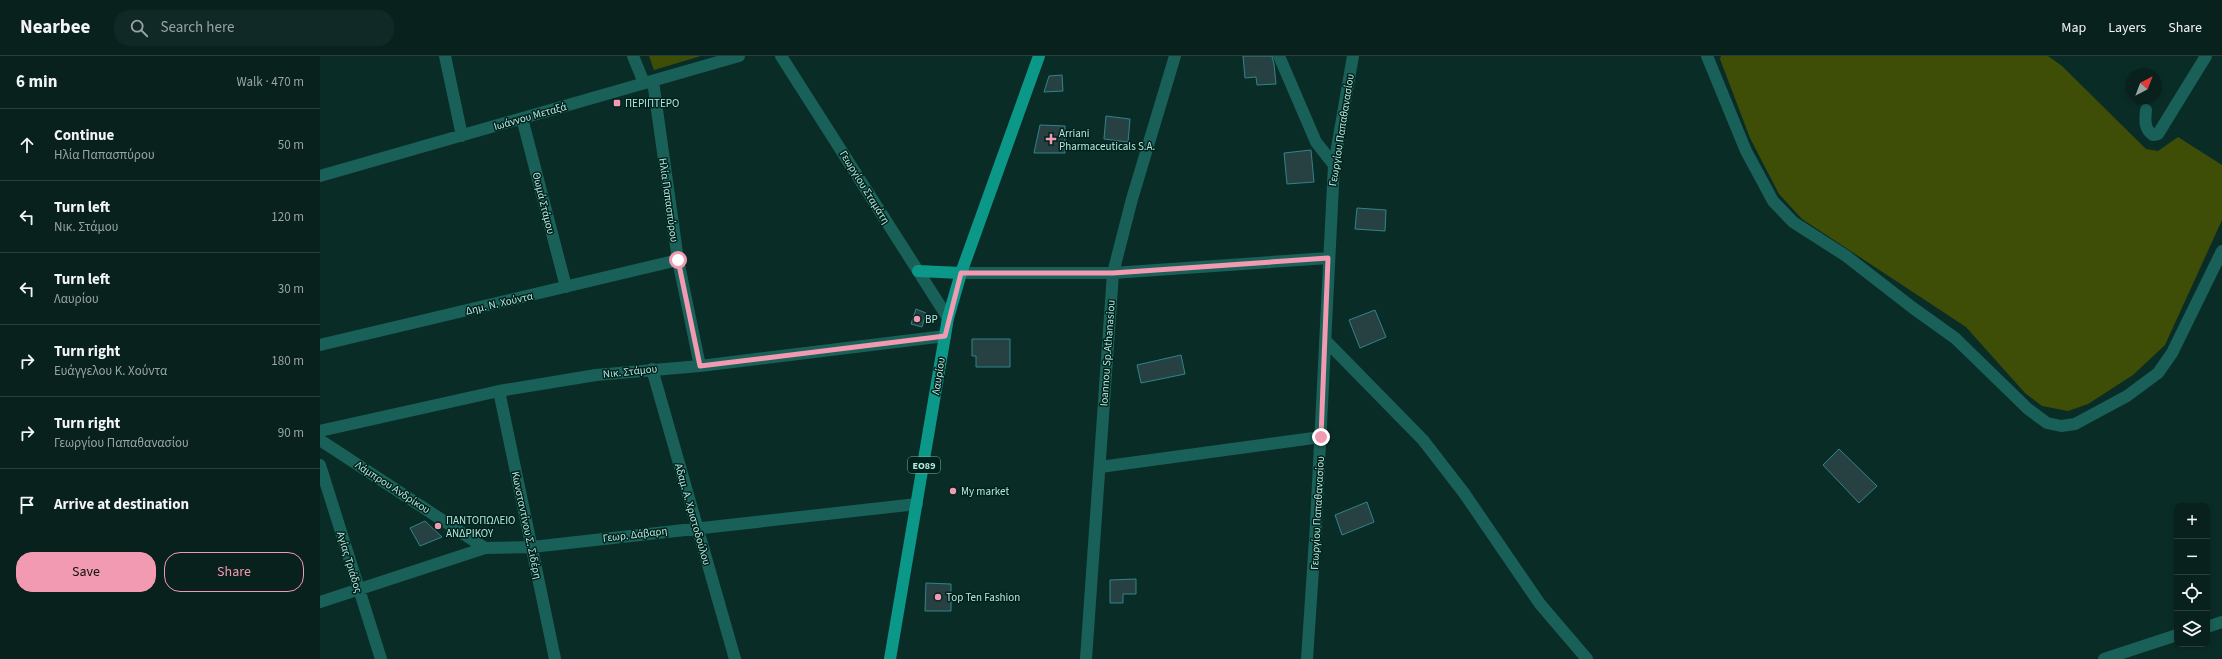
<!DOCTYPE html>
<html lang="en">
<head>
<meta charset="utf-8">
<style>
	body { margin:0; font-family:"Source Sans 3",sans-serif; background:#112926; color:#f1f3f6 }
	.controls { position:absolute; right:12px; bottom:12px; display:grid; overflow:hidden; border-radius:8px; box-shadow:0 2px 6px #0003 }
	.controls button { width:36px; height:36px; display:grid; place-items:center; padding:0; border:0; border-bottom:1px solid #293e3b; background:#08211d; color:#f1f3f6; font:20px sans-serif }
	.compass { position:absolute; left:1806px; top:12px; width:36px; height:36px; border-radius:50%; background:#08211d; box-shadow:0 2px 6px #0003; rotate:42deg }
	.stop { position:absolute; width:12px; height:12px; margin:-9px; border:3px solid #f19ab1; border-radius:50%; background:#fff }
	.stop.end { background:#f19ab1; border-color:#fff; box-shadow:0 1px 4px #0008 }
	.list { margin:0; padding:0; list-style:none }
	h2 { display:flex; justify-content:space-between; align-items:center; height:52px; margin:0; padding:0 16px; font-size:17px }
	h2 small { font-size:13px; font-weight:400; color:#98a3a4 }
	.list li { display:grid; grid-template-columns:26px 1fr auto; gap:12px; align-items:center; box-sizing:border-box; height:72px; padding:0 16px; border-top:1px solid #293e3b }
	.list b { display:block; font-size:15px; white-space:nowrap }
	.list p { margin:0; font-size:13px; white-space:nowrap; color:#98a3a4 }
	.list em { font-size:13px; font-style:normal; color:#98a3a4 }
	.actions { display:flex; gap:8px; padding:12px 16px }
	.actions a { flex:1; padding:9px 0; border:1px solid #f19ab1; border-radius:16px; text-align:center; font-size:14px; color:#f19ab1 }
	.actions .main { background:#f19ab1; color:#111 }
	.icon { flex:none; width:22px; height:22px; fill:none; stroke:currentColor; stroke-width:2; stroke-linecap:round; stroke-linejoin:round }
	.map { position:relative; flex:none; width:1902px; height:603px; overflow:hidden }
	header { display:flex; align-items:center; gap:24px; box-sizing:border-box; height:56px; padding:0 20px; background:#08211d; border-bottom:1px solid #293e3b }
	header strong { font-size:19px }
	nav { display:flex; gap:22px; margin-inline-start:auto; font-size:14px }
	.search { width:280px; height:36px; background:#112926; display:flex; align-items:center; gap:10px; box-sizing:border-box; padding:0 14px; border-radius:16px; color:#98a3a4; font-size:15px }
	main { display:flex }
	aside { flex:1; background:#08211d }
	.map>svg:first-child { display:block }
	.green { fill:#3e4e06 }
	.building { fill:#274143; stroke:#30848b }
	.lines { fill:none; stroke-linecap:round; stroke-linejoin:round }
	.minor { stroke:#196158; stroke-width:12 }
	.major { stroke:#0b9889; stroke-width:12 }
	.route { stroke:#f19ab1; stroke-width:5 }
	.poi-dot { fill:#f19ab1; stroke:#00221d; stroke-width:1.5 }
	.labels { text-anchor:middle; stroke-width:3; stroke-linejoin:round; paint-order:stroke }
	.shield { fill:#00221d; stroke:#80aba3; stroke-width:1 }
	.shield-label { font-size:10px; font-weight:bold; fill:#b7e6dd }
	.poi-label { font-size:11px; fill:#b7e6dd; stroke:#00221d; text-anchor:start }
	.street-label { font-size:11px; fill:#b7e6dd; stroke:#00221d }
</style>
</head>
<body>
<header>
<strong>Nearbee</strong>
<div class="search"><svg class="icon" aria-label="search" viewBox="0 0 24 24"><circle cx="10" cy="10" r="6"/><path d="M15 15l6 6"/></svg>Search here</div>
<nav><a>Map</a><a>Layers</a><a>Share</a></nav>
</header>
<main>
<aside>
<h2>6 min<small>Walk · 470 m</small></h2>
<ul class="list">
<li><svg class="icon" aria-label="ahead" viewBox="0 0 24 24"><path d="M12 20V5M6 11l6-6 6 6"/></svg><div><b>Continue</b><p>Ηλία Παπασπύρου</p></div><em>50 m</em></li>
<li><svg class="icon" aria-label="left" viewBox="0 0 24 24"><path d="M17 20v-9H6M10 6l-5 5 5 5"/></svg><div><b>Turn left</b><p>Νικ. Στάμου</p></div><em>120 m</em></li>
<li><svg class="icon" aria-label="left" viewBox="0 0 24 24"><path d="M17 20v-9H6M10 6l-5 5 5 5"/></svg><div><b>Turn left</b><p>Λαυρίου</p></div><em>30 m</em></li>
<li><svg class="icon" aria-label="right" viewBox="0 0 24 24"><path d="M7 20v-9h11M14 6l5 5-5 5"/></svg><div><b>Turn right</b><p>Ευάγγελου Κ. Χούντα</p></div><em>180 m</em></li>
<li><svg class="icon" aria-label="right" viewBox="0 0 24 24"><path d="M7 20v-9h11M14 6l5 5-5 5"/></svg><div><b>Turn right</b><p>Γεωργίου Παπαθανασίου</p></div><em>90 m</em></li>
<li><svg class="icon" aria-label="arrive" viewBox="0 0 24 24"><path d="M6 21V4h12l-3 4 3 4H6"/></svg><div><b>Arrive at destination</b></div></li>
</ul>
<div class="actions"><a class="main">Save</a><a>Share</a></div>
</aside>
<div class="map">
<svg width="1902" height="603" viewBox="0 0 1902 603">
	<rect width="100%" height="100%" fill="#0a2c27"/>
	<path class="green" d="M329 0H381L334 14Z
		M1401 0H1728L1742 10 1826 93 1838 95 1858 81 1902 109V164L1845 289 1813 319 1768 348 1748 355 1722 350 1705 337 1646 271 1482 163 1459 138 1430 82 1400 3Z"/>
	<path class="building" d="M923 0H952L954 8 956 28 937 29 936 21 925 22Z
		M742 19 743 35 724 36 729 20Z
		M786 60 810 63 808 86 784 83Z
		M720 69 745 70V97H714Z
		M991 94 994 126 967 128 964 97Z
		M1037 152 1066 154 1065 175 1035 173Z
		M596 253 606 257 602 271 591 268Z
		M1055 254 1066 281 1040 292 1029 264Z
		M652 283H690V311H656V300H652Z
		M861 299 865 318 821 327 817 309Z
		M1519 393 1557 430 1539 447 1503 409Z
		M1047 446 1054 466 1022 479 1015 459Z
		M105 465 122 481 100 490 90 472Z
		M816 523V538H803V547H790V524Z
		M606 527 631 528V555H605Z"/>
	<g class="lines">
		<path class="minor" d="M125 0 142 80
			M313 0 324 27
			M461 0 628 262
			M959 0 996 86 1014 109
			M1387 0 1426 95 1453 145 1473 166 1526 200 1593 252 1635 282 1708 353 1727 367 1741 370 1755 368 1807 340 1838 317 1852 297 1902 195
			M333 25 358 204 380 310
			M1826 54C1825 64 1824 73 1833 79L1838 78 1886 0
			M202 62 246 231
			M0 120 419 0
			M641 217H793L1008 202
			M1005 284 1103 384 1144 437 1220 548 1267 603
			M0 289 358 204
			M332 313 415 603
			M179 335 235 603
			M0 375 179 335 276 319 380 310 625 280
			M0 384 165 492
			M0 409 61 603
			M780 411 1001 381
			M0 546 165 492 212 491 597 448
			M1887 571 1902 566
			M766 603 793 217 812 143 855 0
			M987 603 996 468 1014 109 1033 0
			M1784 603 1857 579"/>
		<path class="major" d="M598 215 641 217
			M570 603 628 262 641 217 719 0"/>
	</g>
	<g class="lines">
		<path class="route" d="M358 204 380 310 625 280 641 217H793L1008 202 1001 381"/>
	</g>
	<g class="poi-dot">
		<rect x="293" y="43" width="8" height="8" rx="2"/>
		<path d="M729 77h4v4h4v4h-4v4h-4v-4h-4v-4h4z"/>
		<circle cx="597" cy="263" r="4"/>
		<circle cx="633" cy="435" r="4"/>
		<circle cx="118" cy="470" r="4"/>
		<circle cx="618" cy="541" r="4"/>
	</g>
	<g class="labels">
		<rect class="shield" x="588" y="401" width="32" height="16" rx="3"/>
		<g class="shield-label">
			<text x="604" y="413">ΕΟ89</text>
		</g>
		<g class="poi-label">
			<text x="305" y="51">ΠΕΡΙΠΤΕΡΟ</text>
			<text x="739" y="81">Arriani<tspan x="739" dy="13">Pharmaceuticals S.A.</tspan></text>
			<text x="605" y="267">BP</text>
			<text x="641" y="439">My market</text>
			<text x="126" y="468">ΠΑΝΤΟΠΩΛΕΙΟ<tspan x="126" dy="13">ΑΝΔΡΙΚΟΥ</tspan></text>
			<text x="626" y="545">Top Ten Fashion</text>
		</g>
		<g class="street-label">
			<text transform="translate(210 60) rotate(-16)" y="4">Ιωάννου Μεταξά</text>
			<text transform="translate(1021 74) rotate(-81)" y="4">Γεωργίου Παπαθανασίου</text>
			<text transform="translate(545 131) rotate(58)" y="4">Γεωργίου Σταμάτη</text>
			<text transform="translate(349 144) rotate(82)" y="4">Ηλία Παπασπύρου</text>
			<text transform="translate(224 147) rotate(76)" y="4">Θωμά Στάμου</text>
			<text transform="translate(179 247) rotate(-13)" y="4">Δημ. Ν. Χούντα</text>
			<text transform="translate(787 297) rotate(-86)" y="4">Ioannou Sp.Athanasiou</text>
			<text transform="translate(310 315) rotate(-6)" y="4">Νικ. Στάμου</text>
			<text transform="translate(618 320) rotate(-81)" y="4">Λαυρίου</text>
			<text transform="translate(73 431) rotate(33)" y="4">Λάμπρου Ανδρίκου</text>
			<text transform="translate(997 457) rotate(-87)" y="4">Γεωργίου Παπαθανασίου</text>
			<text transform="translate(373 458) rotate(74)" y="4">Αδαμ. Α. Χριστοδούλου</text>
			<text transform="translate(207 469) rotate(78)" y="4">Κωνσταντίνου Σ. Σιδέρη</text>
			<text transform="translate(315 478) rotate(-7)" y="4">Γεωρ. Δάβαρη</text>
			<text transform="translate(30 506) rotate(73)" y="4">Αγίας Τριάδος</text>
		</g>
	</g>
</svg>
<div class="controls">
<button>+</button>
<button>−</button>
<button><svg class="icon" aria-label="locate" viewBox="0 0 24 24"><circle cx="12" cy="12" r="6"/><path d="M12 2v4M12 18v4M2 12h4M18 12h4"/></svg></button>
<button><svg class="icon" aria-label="layers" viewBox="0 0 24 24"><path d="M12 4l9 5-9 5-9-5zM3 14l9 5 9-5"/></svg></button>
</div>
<svg class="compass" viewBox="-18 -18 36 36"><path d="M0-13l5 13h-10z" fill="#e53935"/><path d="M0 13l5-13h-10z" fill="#98a3a4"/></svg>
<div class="stop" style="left:358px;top:204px"></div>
<div class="stop end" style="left:1001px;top:381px"></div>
</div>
</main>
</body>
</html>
